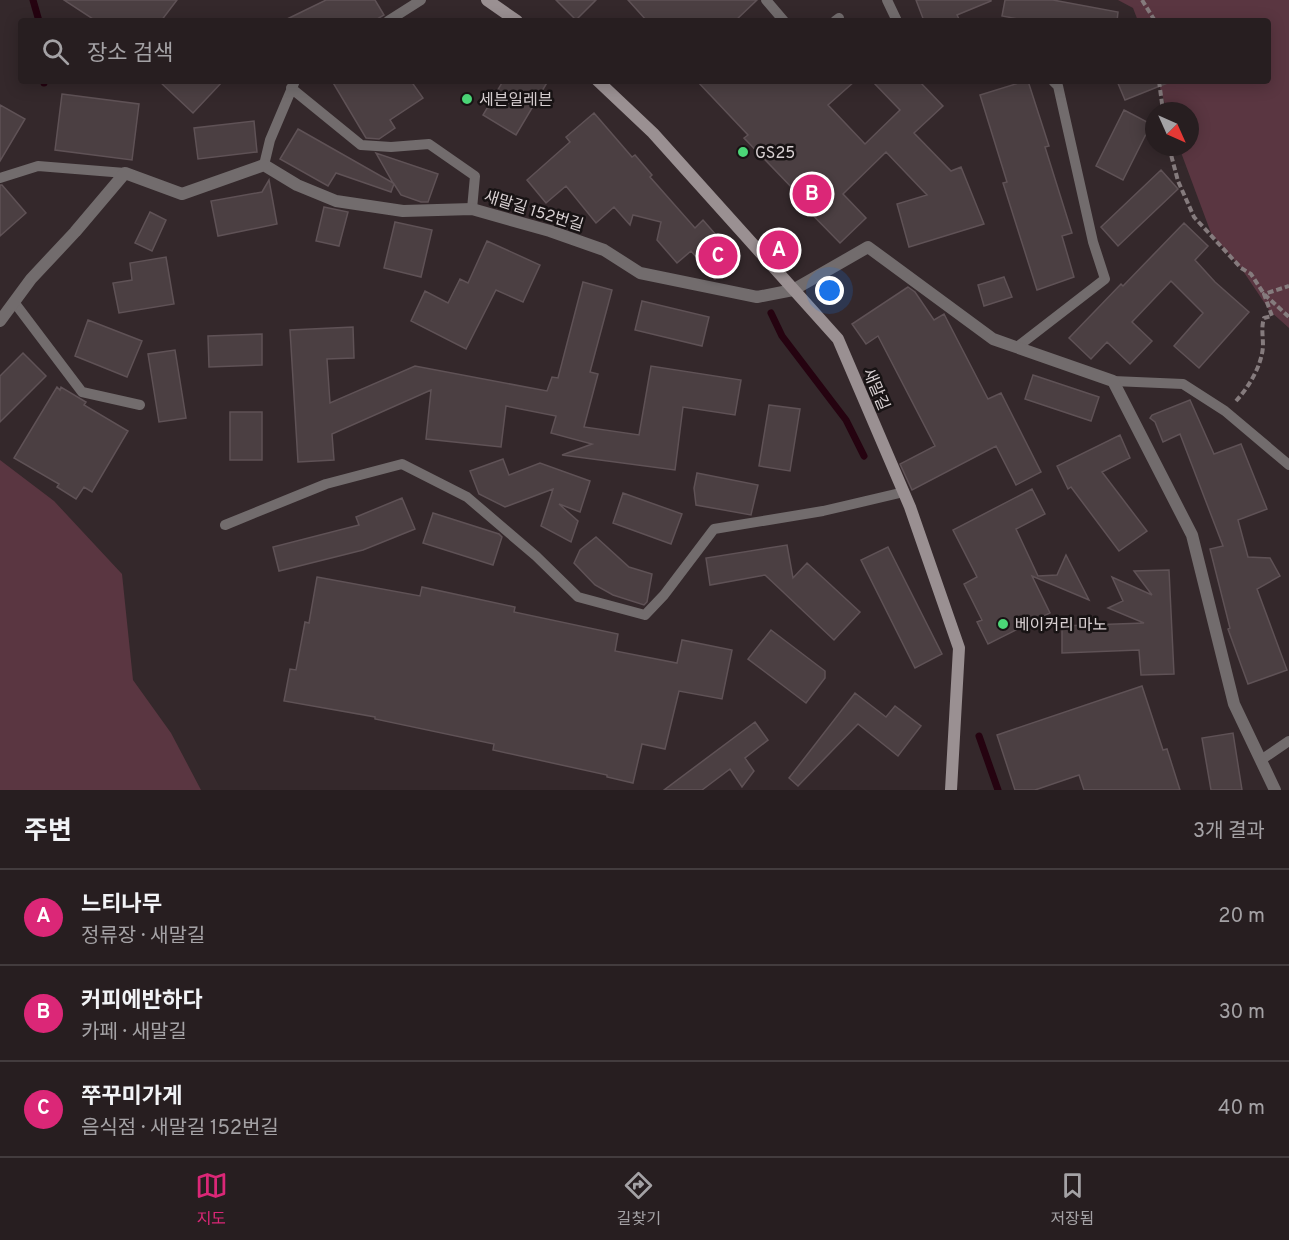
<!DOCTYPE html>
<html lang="ko">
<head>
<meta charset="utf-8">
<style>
	body { margin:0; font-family:Overpass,"Noto Sans KR",sans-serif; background:#2f2729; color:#f1f3f6 }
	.compass { position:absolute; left:1145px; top:102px; width:54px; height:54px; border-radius:50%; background:#271e20; box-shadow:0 3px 15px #0003; rotate:135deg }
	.you { position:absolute; left:830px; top:291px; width:21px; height:21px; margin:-15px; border:4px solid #fff; border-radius:50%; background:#1a73e8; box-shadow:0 0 0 9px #1a73e833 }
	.badge { display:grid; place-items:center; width:39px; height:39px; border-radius:50%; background:#db2777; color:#fff; font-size:20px; font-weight:700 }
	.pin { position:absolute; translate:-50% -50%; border:3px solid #fff; box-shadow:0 2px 6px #0006 }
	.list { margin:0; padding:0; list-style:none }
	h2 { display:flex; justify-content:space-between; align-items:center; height:78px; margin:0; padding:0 24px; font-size:26px }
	h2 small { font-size:20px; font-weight:400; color:#a4a2a5 }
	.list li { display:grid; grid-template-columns:39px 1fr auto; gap:18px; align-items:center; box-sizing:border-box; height:96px; padding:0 24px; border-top:2px solid #433c3e }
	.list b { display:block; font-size:22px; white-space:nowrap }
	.list p { margin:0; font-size:20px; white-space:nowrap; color:#a4a2a5 }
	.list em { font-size:20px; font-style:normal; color:#a4a2a5 }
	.icon { flex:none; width:33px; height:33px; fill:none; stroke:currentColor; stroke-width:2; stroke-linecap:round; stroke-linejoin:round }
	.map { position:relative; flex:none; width:1289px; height:790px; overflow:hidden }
	.search { position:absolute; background:#271e20; box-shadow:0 3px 15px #0003; left:18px; right:18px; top:18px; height:66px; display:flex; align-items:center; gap:15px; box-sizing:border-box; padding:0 21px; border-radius:6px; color:#a4a2a5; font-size:22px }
	.sheet { height:366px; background:#271e20 }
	nav { display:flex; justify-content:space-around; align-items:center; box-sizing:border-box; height:84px; border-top:2px solid #433c3e; background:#271e20; font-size:16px; color:#a4a2a5 }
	nav a { display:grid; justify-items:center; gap:3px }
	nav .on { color:#db2777 }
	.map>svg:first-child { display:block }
	.green { fill:#5a3641 }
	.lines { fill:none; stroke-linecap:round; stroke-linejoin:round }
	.stream { stroke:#250310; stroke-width:7 }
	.building { fill:#4b3f42; stroke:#5f5256; stroke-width:1.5 }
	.path { stroke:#857b7d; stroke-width:4; stroke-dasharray:6 3; stroke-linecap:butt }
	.lane { stroke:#726c6d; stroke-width:10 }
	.street { stroke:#726c6d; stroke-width:12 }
	.secondary { stroke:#9a9092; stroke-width:12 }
	.poi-dot { fill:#4bd677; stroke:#181314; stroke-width:2 }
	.labels { text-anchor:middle; stroke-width:5; stroke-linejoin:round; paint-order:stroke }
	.poi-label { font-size:16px; fill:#d8d0d2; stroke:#181314; text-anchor:start }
	.street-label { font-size:16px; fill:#d8d0d2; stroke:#181314 }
</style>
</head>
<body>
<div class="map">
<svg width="1289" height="790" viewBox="0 0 1289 790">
	<rect width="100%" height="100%" fill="#34282b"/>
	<path class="green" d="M1118 0H1289V328L1270 311 1241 268 1211 233 1179 147H1190V111H1167L1158 81H1268V21H1138L1133 8Z
		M0 460 54 501 122 574 133 680 171 733 201 790H0Z"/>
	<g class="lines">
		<path class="stream" d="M33 0 39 21
			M44 81V83
			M771 313 782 336 846 420 864 456
			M979 736 998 790"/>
	</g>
	<path class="building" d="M64 0H177L161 21H96Z
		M326 0H375L384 15 374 21H283Z
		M556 0H596L576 20Z
		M628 0H757L735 21H647Z
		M916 0H991V1L957 15 960 21H924Z
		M1005 0H1053L1118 12 1117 21H1029L1002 16Z
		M159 81H223L193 113Z
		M332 81H411L423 98 390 120 395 128 379 139 366 138Z
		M503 81H548L516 135 483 115Z
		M697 81H855L828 105 865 144 900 110 872 81H919L943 106 914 133 951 171 961 167 984 224 909 247 897 204 927 195 886 152 843 194 866 218 840 243 794 196 797 193 744 138 748 135Z
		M1025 81H1028L1049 146 1045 147 1072 233 1062 236 1074 277 1037 290 1003 183 1007 182 980 95Z
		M1117 81H1170V82L1125 100Z
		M62 94 139 104 132 160 55 150Z
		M0 105 25 119 0 161Z
		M1124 110 1151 124 1123 180 1096 166Z
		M594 113 632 157 635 155 652 175 650 177 695 228 703 220 737 259 715 279 691 251 677 263 657 240 661 222 633 215 630 225 614 207 596 223 566 186 546 203 527 180 570 142 566 137Z
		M254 121 257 152 198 159 194 128Z
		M298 129 393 183 376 153 438 174 428 202H421L401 195 394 184 391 192 336 173 328 186 280 159Z
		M1161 170 1178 189 1118 246 1101 227Z
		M269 180 277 224 218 236 211 201 262 192Z
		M0 185H2L26 213 0 236Z
		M324 207 348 212 339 246 316 241Z
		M150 212 166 220 152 251 135 243Z
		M395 222 432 230 421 277 384 268Z
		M1184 223 1208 246 1195 260 1215 282 1249 312 1199 368 1174 346 1203 313 1171 281 1132 322 1152 341 1130 364 1107 342 1091 359 1069 338 1121 284 1123 286Z
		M487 241 540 265 523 302 496 290 466 349 411 321 425 291 448 303 460 279 468 283Z
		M166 257 174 304 119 313 113 283 132 280 130 263Z
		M1004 277 1012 297 984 306 978 285Z
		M583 282 612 290 590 372 598 374 584 427 639 435 651 366 741 380 735 415 683 407 675 470 562 455 592 444 551 433 556 416 506 406 501 447 426 439 431 390 332 434 334 460 298 462 290 330 353 327 354 358 327 359 330 403 415 366 547 391 552 377 558 378Z
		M908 287 915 292 934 320 944 314 988 399 1001 393 1041 472 1016 485 996 446 912 490 900 464 935 446 878 336 866 344 852 324Z
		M642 301 709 317 702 346 635 330Z
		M88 320 142 341 127 377 75 356Z
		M262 334V365L209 367 208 336Z
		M175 350 186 418 159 422 148 354Z
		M23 353 46 376 0 422V376Z
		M1033 375 1099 397 1091 421 1025 399Z
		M57 387 60 390 61 387 86 402 84 405 128 431 92 492 84 487 76 499 57 487 59 484 14 458Z
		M1190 400 1214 454 1241 444 1267 509 1238 520 1248 557 1270 558 1280 576 1257 589 1287 670 1248 684 1228 629 1230 628 1210 549 1223 546 1180 434 1163 442 1155 422 1150 418 1152 415Z
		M769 405 800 409 790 471 759 466Z
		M230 412H262V460H230Z
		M1120 435 1130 458 1102 472 1147 531 1119 551 1071 487 1068 489 1057 466Z
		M503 459 509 475 540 463 590 481 580 512 559 504 578 521 571 542 541 526 553 489 505 507 479 494 470 471Z
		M697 473 758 485 751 515 696 505 694 488Z
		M1032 489 1045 514 1016 529 1038 576 1057 575 1066 555 1089 600 1032 576 1050 613 988 644 977 622 982 620 964 584 977 577 953 530Z
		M623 493 682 514 671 544 613 523Z
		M402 498 415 529 363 550 279 571 273 547 359 525 356 517Z
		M433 513 499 534 502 537 493 565 423 543Z
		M596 537 629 567 652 574 647 602 644 605 613 595 595 585 574 563 580 550Z
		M787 545 793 578 807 563 860 612 834 640 765 575 710 585 706 558Z
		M888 547 942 654 915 668 861 560Z
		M1169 570 1174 674 1141 675 1139 650 1062 653V626L1144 623 1108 608 1123 601 1112 577 1152 595 1134 571Z
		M317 577 420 596 422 587 515 607 514 612 618 634 615 651 677 663 682 640 732 650 722 699 679 691 665 749 642 744 633 783 607 777V775L493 750 494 744 375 719V717L284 701 290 669 296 670 305 622 309 623Z
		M771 630 825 671V678L806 703 748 659Z
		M1142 686 1163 750 1167 749 1180 790H1084L1079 775 1035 790H1015L997 735Z
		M855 693 886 717 895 706 921 726 898 756 858 724 798 786 789 778Z
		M755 722 768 740 745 758 754 771 742 787 730 769 702 790H664Z
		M1233 733 1242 790H1211L1202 738Z"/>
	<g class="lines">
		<path class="path" d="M1142 0 1155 21
			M1159 81 1163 111
			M1169 147 1178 181 1194 217 1241 268 1251 274 1264 294 1289 317
			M1236 401C1249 387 1262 365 1263 346 1263 335 1261 328 1264 318L1272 316 1264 294 1289 286"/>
		<path class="lane" d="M766 0 784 21
			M887 0 897 21
			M388 21 421 0
			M835 21 839 18
			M291 88 361 145 391 147 429 144 475 176 472 209
			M264 165 270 140 295 81
			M0 178 38 166 125 173
			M14 302 82 392 140 405
			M1017 347 1105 279 1093 242 1058 86 1053 81
			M1113 381 1183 384 1225 411 1289 465
			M225 525 326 484 402 464 467 497 536 556 578 597 645 615 664 595 714 529 823 511 904 492
			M1261 760 1289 741"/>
		<path class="street" d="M0 321 31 279 75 232 125 173 182 194 264 165 297 185 336 201 403 211 472 209 550 231 604 250 640 273 757 297 793 290 868 247 993 339 1113 381 1192 535 1234 704 1275 790"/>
		<path class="secondary" d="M487 0 517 21
			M598 81 653 133 838 339 910 507 959 648 951 790"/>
	</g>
	<g class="poi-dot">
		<circle cx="467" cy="99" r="6"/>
		<circle cx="743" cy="152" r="6"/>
		<circle cx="1003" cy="624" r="6"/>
	</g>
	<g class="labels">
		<g class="poi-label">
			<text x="479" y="105">세븐일레븐</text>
			<text x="755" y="158">GS25</text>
			<text x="1015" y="630">베이커리 마노</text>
		</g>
		<g class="street-label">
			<text transform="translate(534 210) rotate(17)" y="6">새말길 152번길</text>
			<text transform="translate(877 389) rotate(67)" y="6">새말길</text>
		</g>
	</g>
</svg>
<svg class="compass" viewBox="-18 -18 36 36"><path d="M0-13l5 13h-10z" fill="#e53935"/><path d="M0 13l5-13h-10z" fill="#a4a2a5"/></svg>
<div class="you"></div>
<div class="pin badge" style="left:779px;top:250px">A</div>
<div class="pin badge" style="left:812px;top:194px">B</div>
<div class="pin badge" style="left:718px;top:256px">C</div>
<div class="search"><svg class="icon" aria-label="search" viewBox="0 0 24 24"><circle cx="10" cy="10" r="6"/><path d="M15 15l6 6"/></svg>장소 검색</div>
</div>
<section class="sheet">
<h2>주변<small>3개 결과</small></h2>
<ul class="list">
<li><span class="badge">A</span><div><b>느티나무</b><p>정류장 · 새말길</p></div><em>20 m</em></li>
<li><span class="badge">B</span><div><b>커피에반하다</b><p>카페 · 새말길</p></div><em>30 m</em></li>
<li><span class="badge">C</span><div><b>쭈꾸미가게</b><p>음식점 · 새말길 152번길</p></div><em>40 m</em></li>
</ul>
</section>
<nav>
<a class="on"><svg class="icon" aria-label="map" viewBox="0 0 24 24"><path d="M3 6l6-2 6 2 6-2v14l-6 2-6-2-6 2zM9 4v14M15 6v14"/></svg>지도</a>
<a><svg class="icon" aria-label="directions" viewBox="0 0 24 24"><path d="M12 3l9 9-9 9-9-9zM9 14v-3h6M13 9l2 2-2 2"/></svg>길찾기</a>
<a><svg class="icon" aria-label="saved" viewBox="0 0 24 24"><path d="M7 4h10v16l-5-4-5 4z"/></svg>저장됨</a>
</nav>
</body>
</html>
